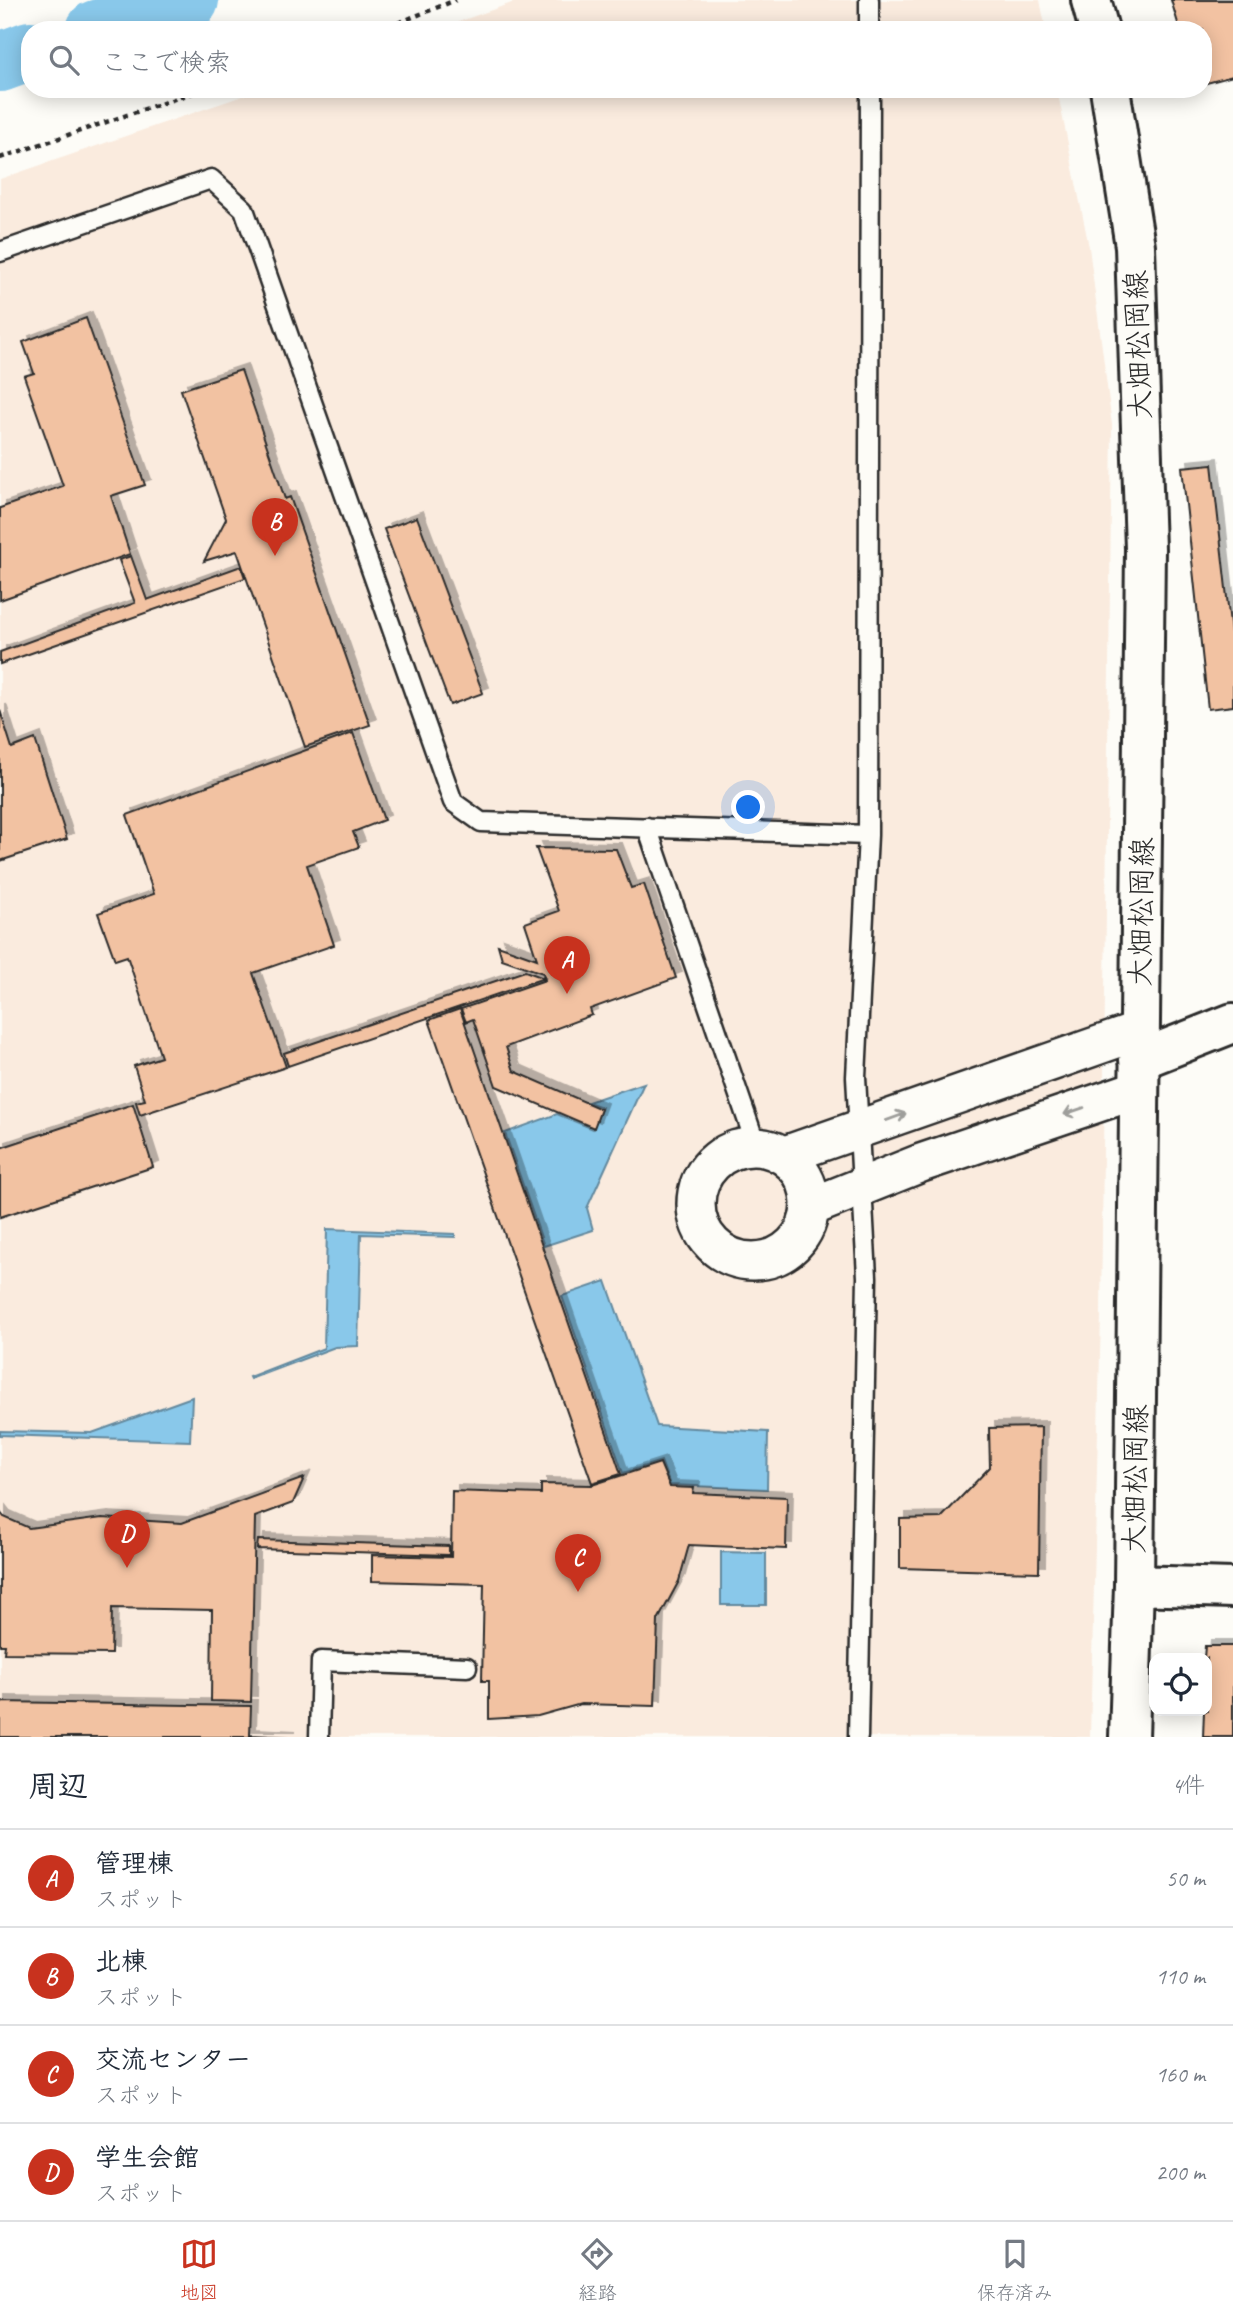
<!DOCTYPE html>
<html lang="ja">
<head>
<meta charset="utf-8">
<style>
	body { margin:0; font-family:Caveat,"Klee One",sans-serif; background:#f6f6f7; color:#1f2937 }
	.controls { position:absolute; right:21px; bottom:21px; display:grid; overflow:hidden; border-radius:14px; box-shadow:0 4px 18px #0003 }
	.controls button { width:63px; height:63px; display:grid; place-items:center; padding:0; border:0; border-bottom:2px solid #e0e1e3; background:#fff; color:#1f2937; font:35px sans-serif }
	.you { position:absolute; left:749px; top:808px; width:24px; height:24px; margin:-18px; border:5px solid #fff; border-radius:50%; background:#1a73e8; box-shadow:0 0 0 10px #1a73e833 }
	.badge { display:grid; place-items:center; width:46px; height:46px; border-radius:50%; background:#c8321e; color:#fff; font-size:23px; font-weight:700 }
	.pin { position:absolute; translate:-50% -58px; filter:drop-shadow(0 2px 4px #0008) }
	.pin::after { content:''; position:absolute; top:37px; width:24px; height:21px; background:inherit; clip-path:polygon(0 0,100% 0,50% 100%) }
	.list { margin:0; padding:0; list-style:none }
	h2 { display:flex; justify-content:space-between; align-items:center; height:91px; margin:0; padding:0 28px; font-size:30px }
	h2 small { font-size:23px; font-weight:400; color:#747a83 }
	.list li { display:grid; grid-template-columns:46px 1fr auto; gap:21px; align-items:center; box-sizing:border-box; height:98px; padding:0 28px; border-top:2px solid #e0e1e3 }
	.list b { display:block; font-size:26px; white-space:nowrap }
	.list p { margin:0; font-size:23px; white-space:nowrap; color:#747a83 }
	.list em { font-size:23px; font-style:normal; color:#747a83 }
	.icon { flex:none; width:38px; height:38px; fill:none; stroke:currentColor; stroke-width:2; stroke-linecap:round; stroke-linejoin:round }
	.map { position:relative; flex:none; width:1233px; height:1737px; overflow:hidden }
	.search { position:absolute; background:#fff; box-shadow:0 4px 18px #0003; left:21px; right:21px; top:21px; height:77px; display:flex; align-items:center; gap:18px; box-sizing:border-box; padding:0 24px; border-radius:28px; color:#747a83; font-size:26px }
	.sheet { height:483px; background:#fff }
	nav { display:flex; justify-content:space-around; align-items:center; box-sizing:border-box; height:98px; border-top:2px solid #e0e1e3; background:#fff; font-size:19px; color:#747a83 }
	nav a { display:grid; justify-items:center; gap:4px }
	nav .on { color:#c8321e }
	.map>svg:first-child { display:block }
	.built { fill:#faebde }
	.water { fill:#89c8ea; stroke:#63899e; stroke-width:2 }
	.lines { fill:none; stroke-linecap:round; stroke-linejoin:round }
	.river { stroke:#89c8ea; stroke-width:60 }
	.building { fill:#f2c2a2; stroke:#2b2b2b; stroke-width:2; filter:url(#shadow) }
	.lane-casing { stroke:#2b2b2b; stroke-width:23 }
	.street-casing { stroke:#2b2b2b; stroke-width:42 }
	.secondary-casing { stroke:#2b2b2b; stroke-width:44 }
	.path { stroke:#2b2b2b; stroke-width:4.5; stroke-dasharray:5 5; stroke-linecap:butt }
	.lane { stroke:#fdfcf7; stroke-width:18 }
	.street { stroke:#fdfcf7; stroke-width:37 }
	.secondary { stroke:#fdfcf7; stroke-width:38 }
	.oneway { stroke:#9e9e9b }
	.labels { text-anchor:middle; stroke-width:5; stroke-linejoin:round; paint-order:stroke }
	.street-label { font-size:30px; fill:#2b2b2b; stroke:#fdfcf7 }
</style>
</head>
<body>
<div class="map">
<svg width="1233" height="1737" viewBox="0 0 1233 1737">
	<defs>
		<filter id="shadow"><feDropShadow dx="6" dy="-6" stdDeviation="0" flood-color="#0004"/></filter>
	</defs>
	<rect width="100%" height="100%" fill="#fdfcf7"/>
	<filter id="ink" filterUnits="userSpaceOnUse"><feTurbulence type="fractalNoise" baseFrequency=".0143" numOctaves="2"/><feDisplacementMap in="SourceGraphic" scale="14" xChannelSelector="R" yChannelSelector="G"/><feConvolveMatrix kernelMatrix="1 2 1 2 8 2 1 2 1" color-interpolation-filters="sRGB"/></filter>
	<g filter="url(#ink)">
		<path class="built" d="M520 0H1040L1046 30H435Z
			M263 89H1057L1089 247 1112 425 1101 1316 1090 1737H0V179Z"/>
		<path class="water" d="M644 1083 587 1208 593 1230 544 1246 505 1133 557 1114 593 1129 602 1107 588 1102Z
			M327 1229 455 1234V1237L361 1234 358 1346 335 1347 250 1379 249 1377 324 1348Z
			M606 1281 657 1426 768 1432 767 1489 670 1485 661 1461 623 1473 562 1296Z
			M192 1397 190 1441 0 1435V1431L92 1433Z
			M721 1552 766 1553V1605H721Z"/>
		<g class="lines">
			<path class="river" d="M96 30 189 0
				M0 62 30 51"/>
		</g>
		<path class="building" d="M1171 0H1233V76L1203 84V30H1180Z
			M86 318 145 485 111 496 130 554 0 600V508L63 486 24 376 34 373 23 342Z
			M241 370 285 499 290 497 370 725 305 747 237 551 204 561 226 519 181 390Z
			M1212 464 1233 651V706L1208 709 1182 467Z
			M417 517 483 693 450 705 384 529Z
			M131 556 147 600 241 566 245 578 0 664V652L135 603 119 560Z
			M0 710 12 748 35 739 67 839 0 861Z
			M353 733 384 820 353 832 359 847 307 865 334 945 253 973 286 1067 140 1115 136 1102 145 1100 134 1066 161 1057 127 956 115 960 98 913 154 894 127 815Z
			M536 848 616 849 631 888 644 884 676 978 590 1009 592 1015 506 1047 514 1071 601 1109 594 1128 496 1086 473 1019 466 1022 461 1009 545 980 543 973 502 959 498 945 537 959 525 923 559 911Z
			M525 971 544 978 288 1066 284 1053Z
			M460 1009 621 1474 592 1483 429 1020Z
			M133 1104 153 1167 0 1217V1148Z
			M1041 1427 1039 1572 900 1568V1519L941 1518 990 1467 989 1428Z
			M660 1463 670 1487 694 1488 693 1493 787 1497 786 1549 689 1545 679 1581 658 1620 655 1706 581 1704 538 1716 489 1719V1681H482L484 1584 372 1581V1555L451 1557 452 1491 541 1494V1484L592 1485Z
			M304 1478 293 1503 255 1517 251 1702 211 1701 212 1610 112 1608 111 1654 4 1653 5 1645H0V1512L4 1517 29 1528 102 1518 182 1523Z
			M258 1540 449 1546V1555L257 1549Z
			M1205 1646H1233V1737H1203L1204 1711H1207V1658H1204Z
			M0 1702 251 1706 250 1735 290 1737H0Z"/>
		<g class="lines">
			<defs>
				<path id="lane" d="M869 0V30
					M0 252 211 179 244 209 453 802 481 822 868 835
					M647 827 756 1145
					M319 1737 321 1661 467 1667
					M858 1737 867 1277 856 1077 868 835 870 89"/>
				<path id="street" d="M696 1204a57 57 0 1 1 114 0a57 57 0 1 1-114 0Z
					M785 1155 1139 1031
					M811 1207 921 1163 1139 1089"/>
				<path id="secondary" d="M1091 0 1099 30
					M1110 89 1135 246 1145 549 1134 1585 1129 1737
					M1139 1060 1233 1023
					M1134 1585 1233 1588"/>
			</defs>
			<use href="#lane" class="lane-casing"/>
			<use href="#street" class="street-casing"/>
			<use href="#secondary" class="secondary-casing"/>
			<path class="path" d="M380 30 456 0
				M0 158 204 89"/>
			<use href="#lane" class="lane"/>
			<use href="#street" class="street"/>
			<use href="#secondary" class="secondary"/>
		</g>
		<defs><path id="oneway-shaft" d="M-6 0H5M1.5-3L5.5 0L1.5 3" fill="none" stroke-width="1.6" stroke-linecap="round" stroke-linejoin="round" transform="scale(1.75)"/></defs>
		<g class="oneway">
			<use href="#oneway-shaft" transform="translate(1074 1111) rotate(161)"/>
			<use href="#oneway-shaft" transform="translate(896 1117) rotate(-20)"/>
		</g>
	</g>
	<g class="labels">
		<g class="street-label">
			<text transform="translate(1138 345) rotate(-92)" y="10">大畑松岡線</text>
			<text transform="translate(1141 912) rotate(-89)" y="10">大畑松岡線</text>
			<text transform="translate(1135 1479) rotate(-89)" y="10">大畑松岡線</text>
		</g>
	</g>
</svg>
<div class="controls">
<button><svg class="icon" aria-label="locate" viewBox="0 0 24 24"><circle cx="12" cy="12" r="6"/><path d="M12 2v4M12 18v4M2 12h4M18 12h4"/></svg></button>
</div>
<div class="you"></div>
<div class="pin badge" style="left:567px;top:994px">A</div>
<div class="pin badge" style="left:275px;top:556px">B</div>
<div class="pin badge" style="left:578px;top:1592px">C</div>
<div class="pin badge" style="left:127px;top:1568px">D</div>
<div class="search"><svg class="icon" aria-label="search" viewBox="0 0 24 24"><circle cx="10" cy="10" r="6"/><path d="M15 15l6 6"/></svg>ここで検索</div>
</div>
<section class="sheet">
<h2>周辺<small>4件</small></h2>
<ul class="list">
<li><span class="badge">A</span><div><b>管理棟</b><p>スポット</p></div><em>50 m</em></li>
<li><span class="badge">B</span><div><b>北棟</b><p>スポット</p></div><em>110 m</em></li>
<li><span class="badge">C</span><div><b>交流センター</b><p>スポット</p></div><em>160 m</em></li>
<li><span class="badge">D</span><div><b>学生会館</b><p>スポット</p></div><em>200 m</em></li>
</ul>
</section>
<nav>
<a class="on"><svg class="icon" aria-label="map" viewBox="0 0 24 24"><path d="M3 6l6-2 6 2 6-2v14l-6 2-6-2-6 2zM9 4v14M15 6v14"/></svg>地図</a>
<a><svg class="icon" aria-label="directions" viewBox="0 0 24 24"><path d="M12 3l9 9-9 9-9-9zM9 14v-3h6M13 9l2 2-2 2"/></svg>経路</a>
<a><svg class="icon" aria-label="saved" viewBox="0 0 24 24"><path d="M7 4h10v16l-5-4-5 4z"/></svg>保存済み</a>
</nav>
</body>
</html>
